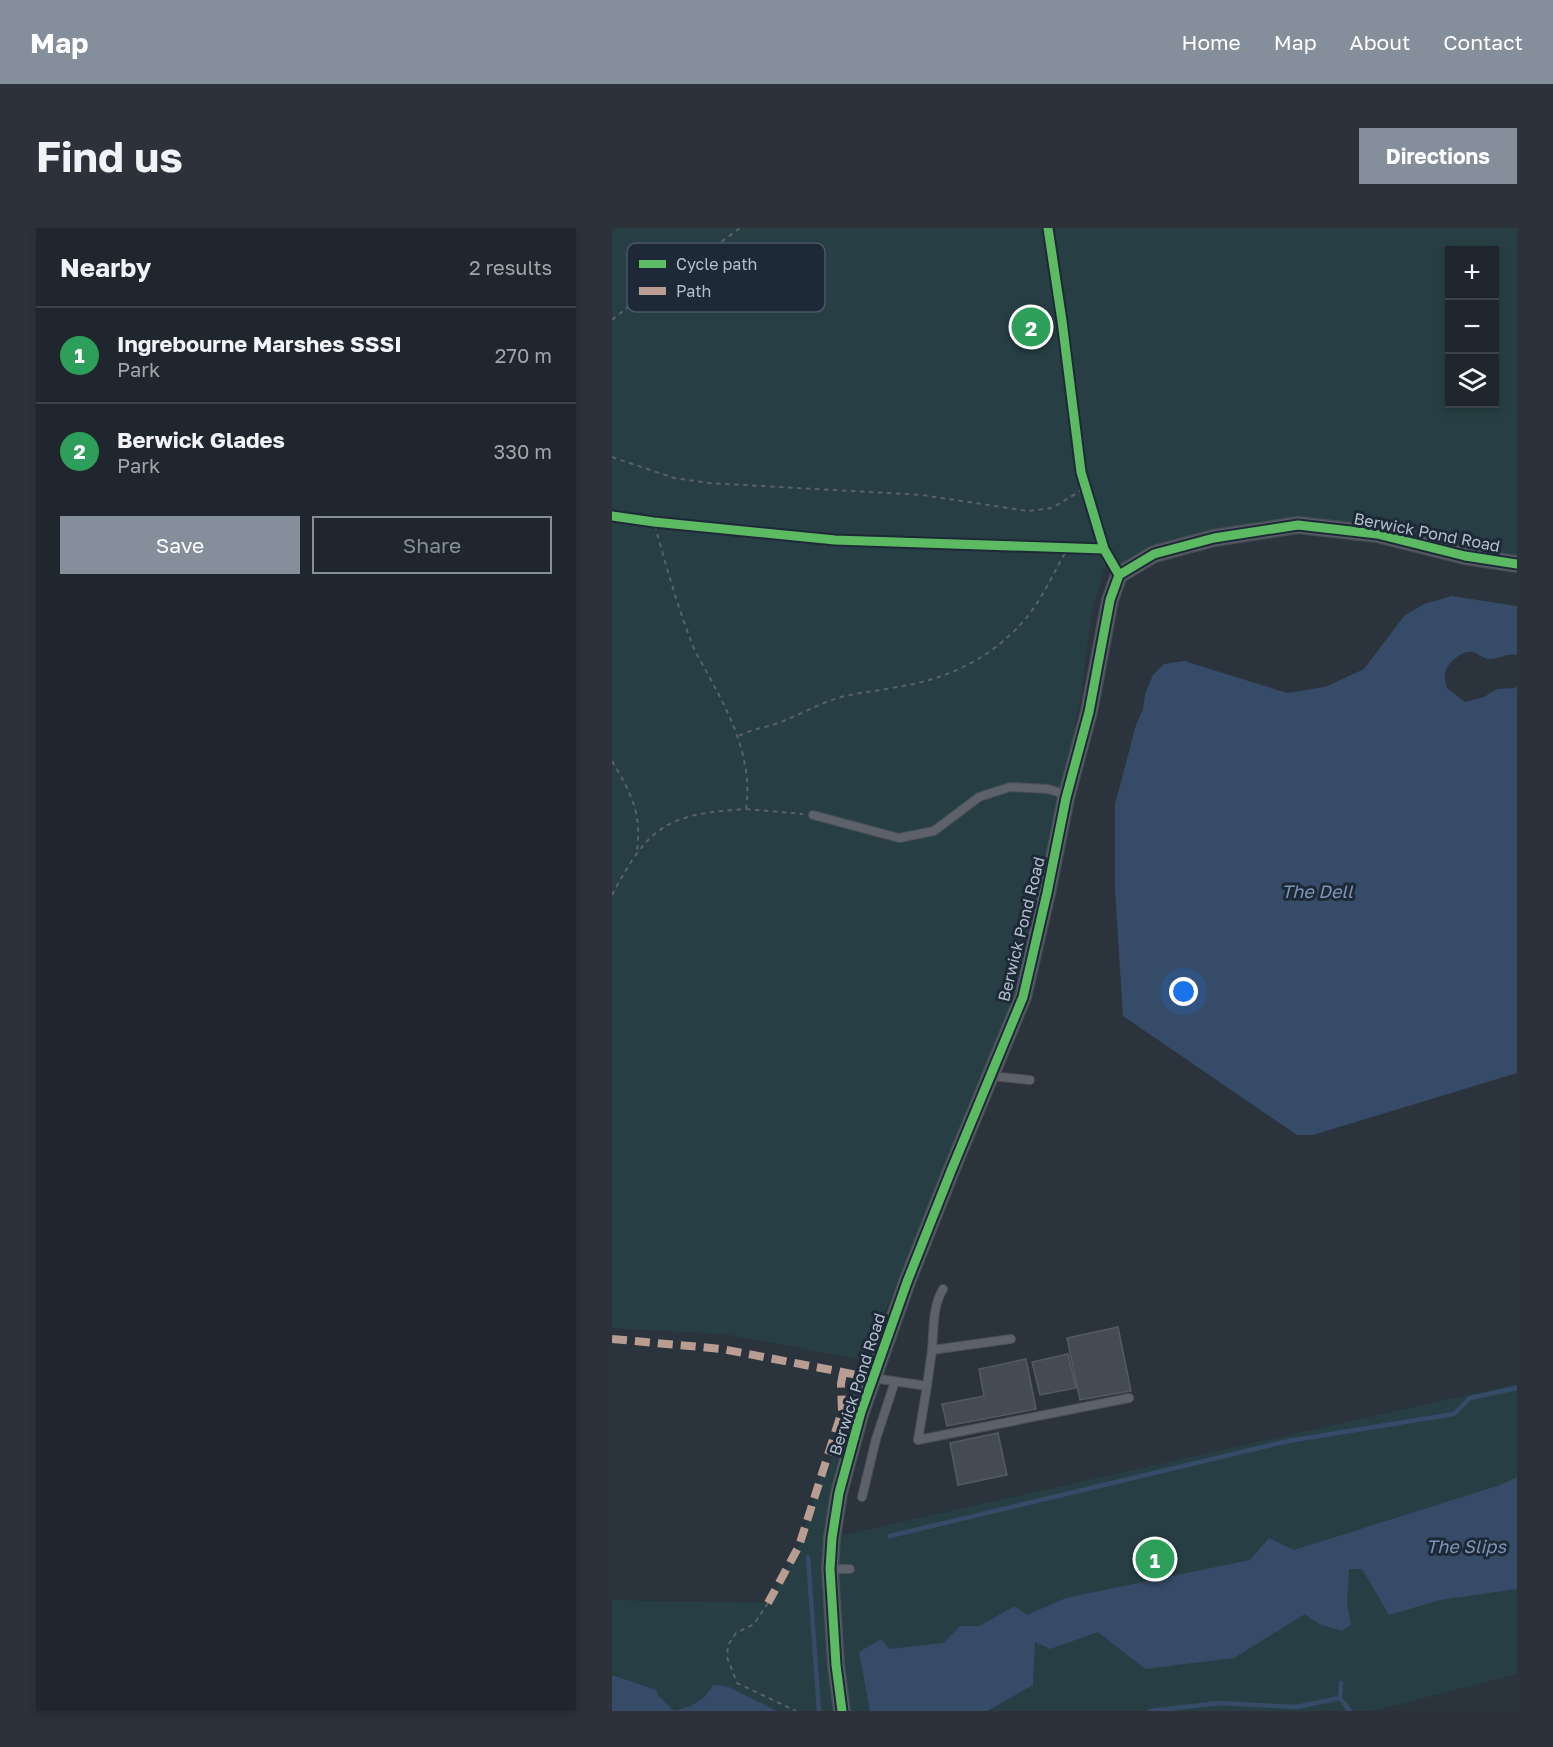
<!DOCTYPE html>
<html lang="en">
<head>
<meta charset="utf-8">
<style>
	body { margin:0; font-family:"Golos Text",sans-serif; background:#2d323a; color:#f1f3f6 }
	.controls { position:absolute; right:18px; top:18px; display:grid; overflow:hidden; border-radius:0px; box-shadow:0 3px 9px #0003 }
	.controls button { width:54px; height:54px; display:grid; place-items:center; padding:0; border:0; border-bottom:2px solid #3d434a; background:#20262e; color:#f1f3f6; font:30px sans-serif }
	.you { position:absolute; left:572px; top:764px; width:21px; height:21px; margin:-15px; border:4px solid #fff; border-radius:50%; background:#1a73e8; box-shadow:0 0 0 9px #1a73e833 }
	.badge { display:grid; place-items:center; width:39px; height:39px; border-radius:50%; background:#858e9b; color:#fff; font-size:20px; font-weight:700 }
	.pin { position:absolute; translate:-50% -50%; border:3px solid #fff; box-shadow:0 2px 6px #0006 }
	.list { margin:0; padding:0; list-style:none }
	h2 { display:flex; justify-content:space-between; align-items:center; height:78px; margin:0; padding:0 24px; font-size:26px }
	h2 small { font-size:20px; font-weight:400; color:#a2a5aa }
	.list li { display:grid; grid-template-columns:39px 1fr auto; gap:18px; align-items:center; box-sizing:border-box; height:96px; padding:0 24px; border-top:2px solid #3d434a }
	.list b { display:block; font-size:22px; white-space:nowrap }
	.list p { margin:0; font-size:20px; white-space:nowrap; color:#a2a5aa }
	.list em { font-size:20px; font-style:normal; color:#a2a5aa }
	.actions { display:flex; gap:12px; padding:18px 24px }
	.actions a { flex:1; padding:14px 0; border:2px solid #858e9b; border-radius:0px; text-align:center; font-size:21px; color:#858e9b }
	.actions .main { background:#858e9b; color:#fff }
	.icon { flex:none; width:33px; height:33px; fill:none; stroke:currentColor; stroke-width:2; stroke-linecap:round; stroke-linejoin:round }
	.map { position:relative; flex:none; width:905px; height:1483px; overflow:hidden; border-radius:0px }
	header { display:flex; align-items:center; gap:36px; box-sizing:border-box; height:84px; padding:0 30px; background:#858e9b; color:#fff }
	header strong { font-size:28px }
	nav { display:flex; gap:33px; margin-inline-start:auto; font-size:21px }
	.intro { display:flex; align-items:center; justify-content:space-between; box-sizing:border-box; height:144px; padding:0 36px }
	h1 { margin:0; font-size:42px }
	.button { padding:15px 27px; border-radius:0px; background:#858e9b; color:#fff; font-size:21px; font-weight:700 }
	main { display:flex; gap:36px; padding:0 36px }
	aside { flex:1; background:#20262e; border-radius:0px; box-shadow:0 3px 9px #0003 }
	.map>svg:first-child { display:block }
	.green { fill:#273f44; fill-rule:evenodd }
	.water { fill:#364b68 }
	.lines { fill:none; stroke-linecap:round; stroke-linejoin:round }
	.stream { stroke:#364b68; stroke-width:4.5 }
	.building { fill:#444b54; stroke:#535a64; stroke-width:1.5 }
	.lane-casing { stroke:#4a4f57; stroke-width:10 }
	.street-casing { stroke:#4a4f57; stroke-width:18 }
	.path { stroke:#5a6067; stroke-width:2; stroke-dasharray:4.5 4.5; stroke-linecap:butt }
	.lane { stroke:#5c616a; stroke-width:8 }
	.street { stroke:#5c616a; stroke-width:15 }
	.quiet { stroke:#b99d93; stroke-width:8; stroke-dasharray:15 8; stroke-linecap:butt }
	.cycleway-casing { stroke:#1e2938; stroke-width:13 }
	.cycleway { stroke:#5cba63; stroke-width:9 }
	.labels { text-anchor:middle; stroke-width:6; stroke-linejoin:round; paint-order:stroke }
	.street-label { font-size:16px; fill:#b6bfcd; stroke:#1e2938 }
	.water-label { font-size:18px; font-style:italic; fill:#7c95b6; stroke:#1e2938 }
	.key { fill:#1e2938; stroke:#4c5665; stroke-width:1.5 }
	.key-label { font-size:16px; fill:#b6bfcd }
</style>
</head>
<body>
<header>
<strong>Map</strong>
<nav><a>Home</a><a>Map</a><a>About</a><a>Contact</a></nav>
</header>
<div class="intro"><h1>Find us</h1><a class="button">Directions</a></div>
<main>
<aside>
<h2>Nearby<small>2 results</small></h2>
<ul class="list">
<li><span class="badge" style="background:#2e9e5b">1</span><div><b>Ingrebourne Marshes SSSI</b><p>Park</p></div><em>270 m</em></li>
<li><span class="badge" style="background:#2e9e5b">2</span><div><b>Berwick Glades</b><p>Park</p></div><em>330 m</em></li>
</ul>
<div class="actions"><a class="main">Save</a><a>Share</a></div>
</aside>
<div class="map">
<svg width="905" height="1483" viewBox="0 0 905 1483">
	<rect width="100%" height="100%" fill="#2b333d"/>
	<path class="green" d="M0 0H905V336L687 297 602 310 507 347 494 336 480 383 469 466 448 577 435 665 398 790 367 867 252 1132 112 1106 0 1100ZM837 22H882V176H837Z
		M905 1156V1446L761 1483H0V1372L156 1375 187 1318 212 1238 215 1247 240 1158 252 1162 218 1267 227 1308Z"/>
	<path class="water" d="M840 368 905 378V427C895 425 887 431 878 431 870 431 867 425 860 424 850 422 834 436 833 446 832 450 834 456 835 460L853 474 872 469 885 461 903 460 905 458V845L701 907H685L511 788 503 662V576L524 497 531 481 533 466 541 447 552 436 572 433 675 465 713 459 752 441 792 388 812 376Z
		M905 1249V1361L828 1372 777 1387 750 1341H737L735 1375 739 1396 730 1403 707 1396 693 1386 622 1430 533 1441 486 1404 438 1421 423 1414 421 1457 375 1483H258L247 1424 269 1411 277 1421 331 1415 348 1398H367L403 1378 415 1387 454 1370 638 1332 657 1310 682 1322 888 1257Z
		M0 1447 44 1462 46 1467 62 1483C80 1478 92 1474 101 1457L117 1459 165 1483H0Z"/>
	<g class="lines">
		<path class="stream" d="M278 1308 676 1213 842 1186 858 1170 905 1160
			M196 1329 207 1483
			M729 1455 728 1470 738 1483
			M538 1483 607 1475 684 1479 728 1470"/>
	</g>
	<path class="building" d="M506 1099 519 1163 468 1172 455 1110Z
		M456 1126 464 1160 428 1167 420 1134Z
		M414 1131 424 1181 335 1198 330 1176 372 1168 367 1141Z
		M386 1205 395 1247 346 1257 338 1215Z"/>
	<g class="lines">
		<defs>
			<path id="lane" d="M201 587 287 610 322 603 367 569 398 559 436 561 446 564 454 570
				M378 848 418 852
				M320 1122C322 1102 320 1079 331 1061
				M261 1150 315 1158 306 1212 517 1170
				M315 1158 320 1122 399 1111
				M250 1269 264 1211 283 1153
				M218 1341H238"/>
			<path id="street" d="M230 1483 224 1437 218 1341 220 1310 227 1265 249 1184 295 1054 339 943 411 769 435 665 454 570 477 484 498 372 507 347 542 326 602 310 686 297 765 306 853 328 905 336"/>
		</defs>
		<use href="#lane" class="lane-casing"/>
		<use href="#street" class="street-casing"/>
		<path class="path" d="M0 92 39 60 81 35 128 0
			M0 229 62 250 97 255 310 267 416 283 440 280 473 260
			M127 508C139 501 153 500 166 495 191 486 212 472 238 467 252 464 265 463 279 460 323 454 365 438 398 407 427 381 437 352 456 320
			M0 533C19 565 30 585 25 623
			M134 581 191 586
			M0 667C37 597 55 586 134 581 141 536 121 492 100 454 93 440 84 427 79 413 64 374 53 334 42 294
			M156 1375 142 1396 124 1405 116 1417 115 1429 125 1455 184 1483"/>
		<use href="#lane" class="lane"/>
		<use href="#street" class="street"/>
		<path class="quiet" d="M0 1111 110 1121 261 1150
			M156 1375 187 1318 230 1183 229 1156 231 1145"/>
		<defs>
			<path id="cycleway" d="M436 0 450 93 469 244 492 321 507 347
				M0 288 42 294 223 312 492 321
				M230 1483 224 1437 218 1341 220 1310 227 1265 249 1184 295 1054 339 943 411 769 435 665 454 570 477 484 498 372 507 347 542 326 602 310 686 297 765 306 853 328 905 336"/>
		</defs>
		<use href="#cycleway" class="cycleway-casing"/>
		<use href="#cycleway" class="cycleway"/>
	</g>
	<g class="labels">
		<g class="street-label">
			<text transform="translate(815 304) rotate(11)" y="6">Berwick Pond Road</text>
			<text transform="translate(409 701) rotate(-76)" y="6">Berwick Pond Road</text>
			<text transform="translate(245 1156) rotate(-72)" y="6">Berwick Pond Road</text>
		</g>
		<g class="water-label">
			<text x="705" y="670">The Dell</text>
			<text x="854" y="1325">The Slips</text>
		</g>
	</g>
	<rect x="15" y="15" width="198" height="69" rx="9" class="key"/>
	<rect x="27" y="32" width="27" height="8" fill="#5cba63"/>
	<rect x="27" y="59" width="27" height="8" fill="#b99d93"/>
	<g class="key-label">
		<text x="64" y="42">Cycle path</text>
		<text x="64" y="69">Path</text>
	</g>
</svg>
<div class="controls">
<button>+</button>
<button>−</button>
<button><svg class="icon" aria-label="layers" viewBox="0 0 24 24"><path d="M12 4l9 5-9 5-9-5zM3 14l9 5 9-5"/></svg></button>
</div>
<div class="you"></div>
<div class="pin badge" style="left:543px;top:1331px;background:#2e9e5b">1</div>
<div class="pin badge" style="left:419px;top:99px;background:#2e9e5b">2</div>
</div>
</main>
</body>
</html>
